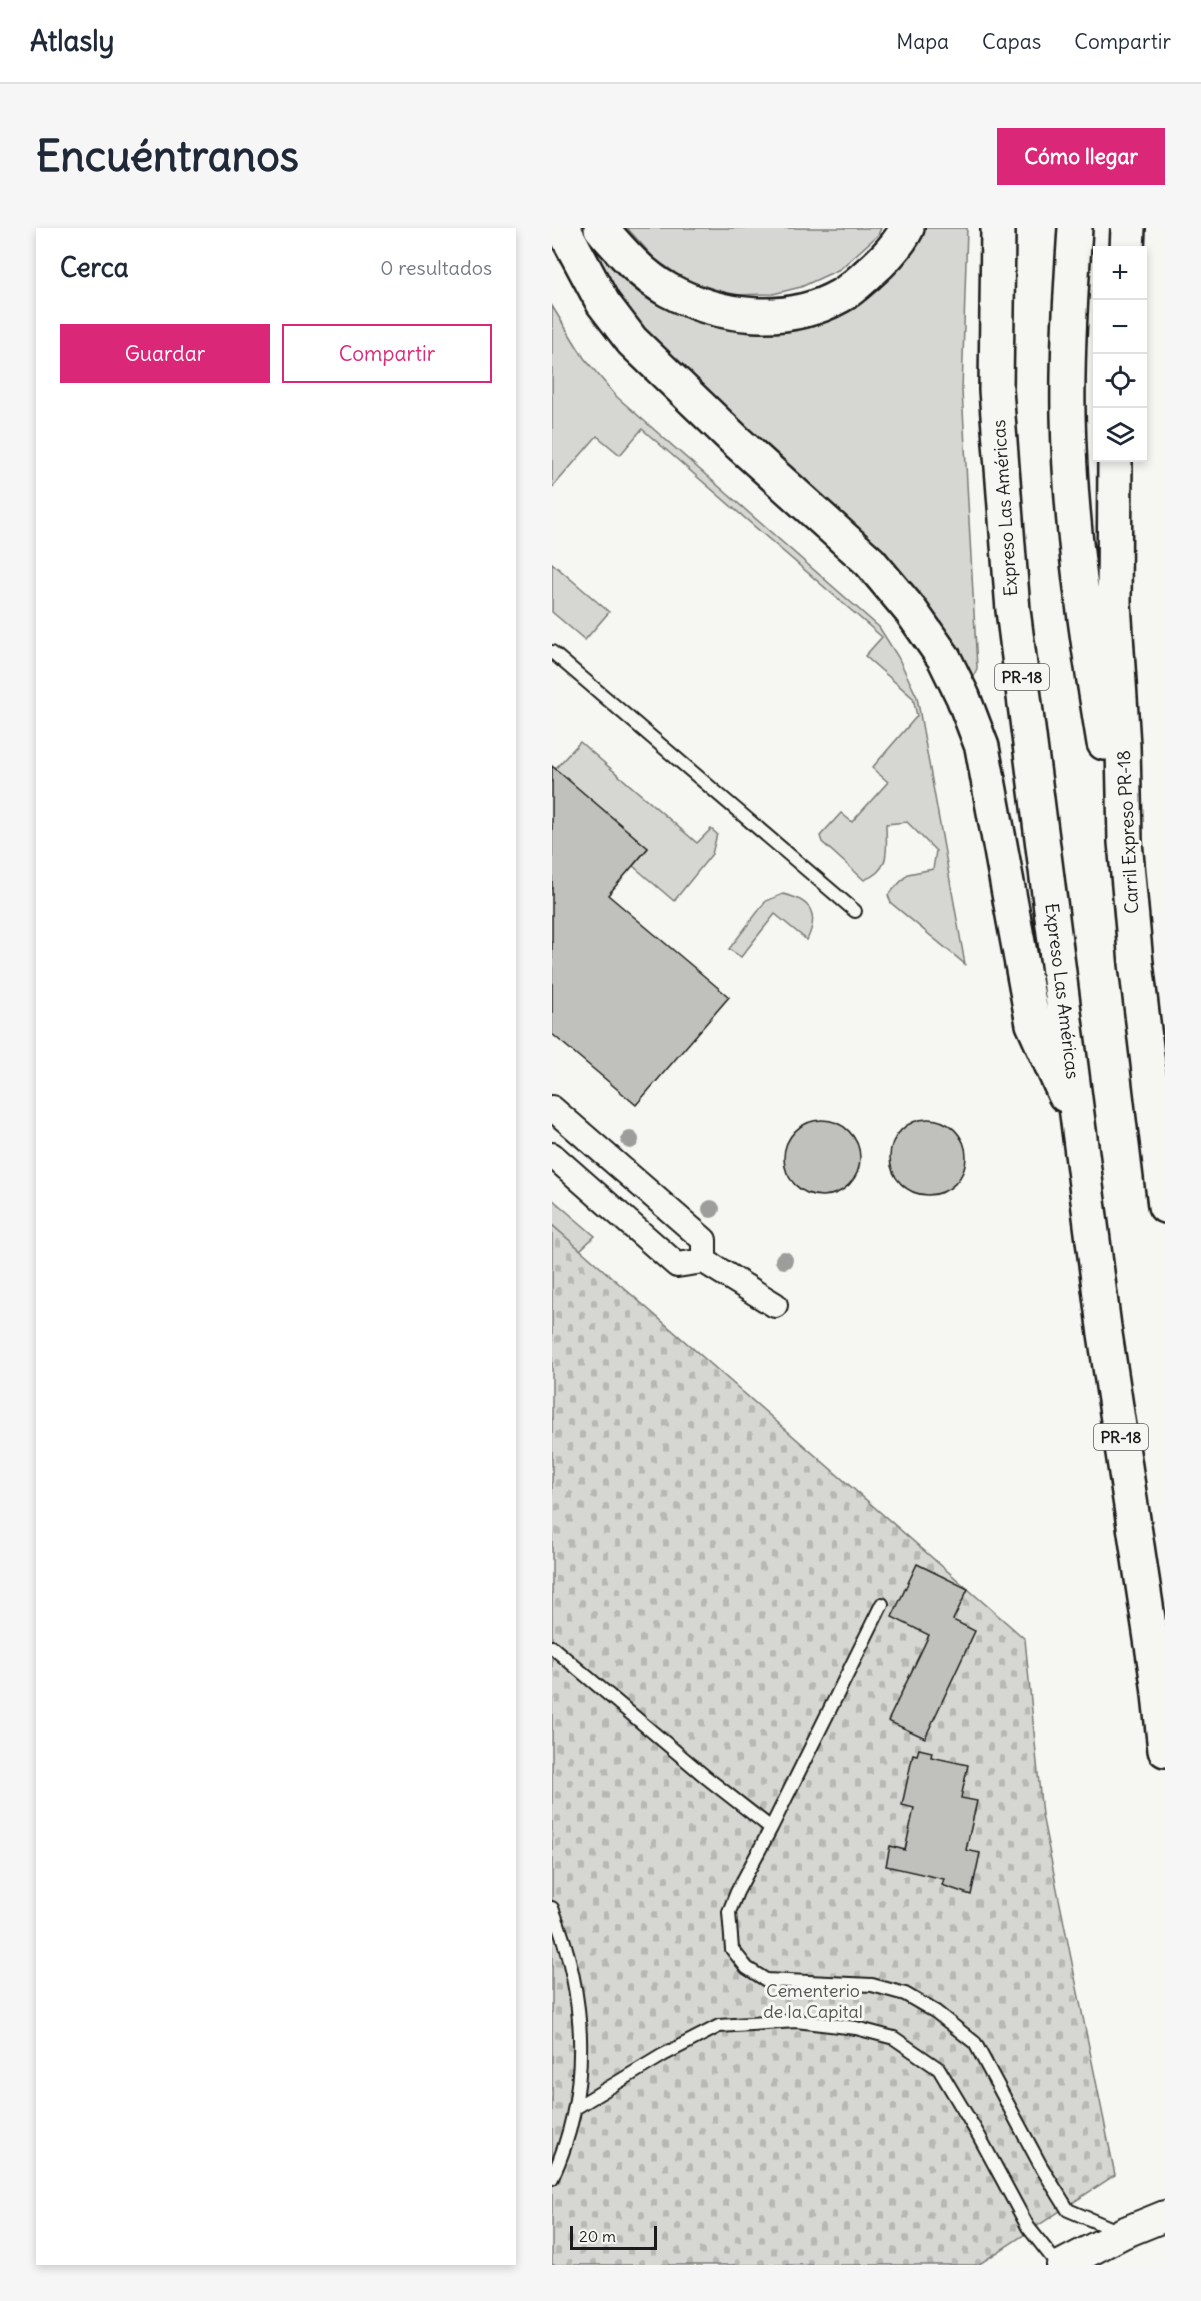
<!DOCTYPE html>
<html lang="es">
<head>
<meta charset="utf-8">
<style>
	body { margin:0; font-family:Delius,sans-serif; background:#f6f6f7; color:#1f2937 }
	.controls { position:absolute; right:18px; top:18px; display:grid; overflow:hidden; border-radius:0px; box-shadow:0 3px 9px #0003 }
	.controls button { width:54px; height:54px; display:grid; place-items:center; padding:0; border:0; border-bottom:2px solid #e0e1e3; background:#fff; color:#1f2937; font:30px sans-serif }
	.scale { position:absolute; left:18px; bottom:15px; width:87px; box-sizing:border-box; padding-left:6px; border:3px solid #1c1c1c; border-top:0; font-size:16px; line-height:21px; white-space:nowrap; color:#1c1c1c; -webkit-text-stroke:4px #f6f6f2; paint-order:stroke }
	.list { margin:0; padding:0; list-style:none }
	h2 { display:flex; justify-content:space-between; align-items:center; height:78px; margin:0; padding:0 24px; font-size:26px }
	h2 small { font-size:20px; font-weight:400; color:#747a83 }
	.actions { display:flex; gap:12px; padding:18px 24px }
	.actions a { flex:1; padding:14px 0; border:2px solid #db2777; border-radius:0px; text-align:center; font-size:21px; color:#db2777 }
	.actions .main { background:#db2777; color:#fff }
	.icon { flex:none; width:33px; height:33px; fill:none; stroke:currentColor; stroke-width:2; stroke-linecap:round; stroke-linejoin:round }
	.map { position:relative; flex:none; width:613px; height:2037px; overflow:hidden; border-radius:0px }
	header { display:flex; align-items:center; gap:36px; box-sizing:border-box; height:84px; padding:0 30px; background:#fff; border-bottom:2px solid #e0e1e3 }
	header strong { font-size:28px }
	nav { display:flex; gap:33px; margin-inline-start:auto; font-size:21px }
	.intro { display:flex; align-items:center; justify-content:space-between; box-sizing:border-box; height:144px; padding:0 36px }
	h1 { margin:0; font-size:42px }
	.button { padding:15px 27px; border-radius:0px; background:#db2777; color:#fff; font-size:21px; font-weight:700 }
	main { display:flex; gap:36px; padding:0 36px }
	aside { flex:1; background:#fff; border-radius:0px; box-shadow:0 3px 9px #0003 }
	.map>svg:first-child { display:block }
	.green { fill:#d6d6d2; stroke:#797977; stroke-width:1.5 }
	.cemetery { fill:url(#cemetery-stones); stroke:#797977; stroke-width:1.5 }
	.building { fill:#c0c0bd; stroke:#1c1c1c; stroke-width:1.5 }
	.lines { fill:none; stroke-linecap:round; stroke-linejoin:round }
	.service-casing { stroke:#1c1c1c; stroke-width:16 }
	.minor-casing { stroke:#1c1c1c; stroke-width:28 }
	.tertiary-casing { stroke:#1c1c1c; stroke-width:34 }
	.motorway-casing { stroke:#1c1c1c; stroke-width:38 }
	.service { stroke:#f6f6f2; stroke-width:12 }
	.minor { stroke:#f6f6f2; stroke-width:24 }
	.tertiary { stroke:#f6f6f2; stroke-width:30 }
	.motorway { stroke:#f6f6f2; stroke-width:33 }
	.tree { fill:#9d9d9b }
	.labels { text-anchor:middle; stroke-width:6; stroke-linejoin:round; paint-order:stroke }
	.shield { fill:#f6f6f2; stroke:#5d5d5c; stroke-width:1.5 }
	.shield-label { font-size:16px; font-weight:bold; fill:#1c1c1c }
	.street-label { font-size:18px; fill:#1c1c1c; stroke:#f6f6f2 }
	.park-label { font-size:18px; fill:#545453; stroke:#f6f6f2 }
</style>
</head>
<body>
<header>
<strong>Atlasly</strong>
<nav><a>Mapa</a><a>Capas</a><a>Compartir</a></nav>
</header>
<div class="intro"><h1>Encuéntranos</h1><a class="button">Cómo llegar</a></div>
<main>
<aside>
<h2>Cerca<small>0 resultados</small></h2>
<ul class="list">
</ul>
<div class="actions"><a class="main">Guardar</a><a>Compartir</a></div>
</aside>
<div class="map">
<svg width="613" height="2037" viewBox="0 0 613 2037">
	<defs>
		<pattern id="cemetery-stones" width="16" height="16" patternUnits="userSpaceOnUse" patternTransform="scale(1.5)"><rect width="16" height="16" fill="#d6d6d2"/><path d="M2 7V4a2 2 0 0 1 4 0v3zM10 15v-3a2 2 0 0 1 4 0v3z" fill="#b7b7b4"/></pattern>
	</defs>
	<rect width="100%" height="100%" fill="#f6f6f2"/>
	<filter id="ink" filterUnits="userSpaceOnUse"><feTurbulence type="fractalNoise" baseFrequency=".0167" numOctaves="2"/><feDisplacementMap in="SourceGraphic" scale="12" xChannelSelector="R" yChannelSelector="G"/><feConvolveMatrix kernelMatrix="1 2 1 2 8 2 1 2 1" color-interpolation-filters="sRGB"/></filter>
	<g filter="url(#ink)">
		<path class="green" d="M20 0H44L86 52 255 92 368 0H415L410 163 425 440 422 449 412 446 401 420 355 352 94 113Z
			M75 0H329L326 7 288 41 249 59 221 66 181 67 134 52 103 31Z
			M0 78 32 130 65 169 327 399 346 429 365 469 413 736 339 675 336 667 356 646 381 641 384 623 355 594 334 596C334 620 340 642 312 652L270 614 268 608 289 585 300 594 336 554 320 540 365 488 361 470 313 428 330 409 90 201 68 227 45 208 0 260Z
			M0 335 57 384 33 412 0 384Z
			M28 514 145 615 159 601 165 606 160 626 122 673 81 638 96 620 3 541Z
			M231 666C258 672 268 685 255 712L223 686 189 729 177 721 214 673Z
			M0 971 43 1008 28 1022 0 997Z"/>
		<path class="cemetery" d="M0 997 473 1411 490 1587 563 1947 426 2037H0Z"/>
		<path class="building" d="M0 538 96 620 56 667 177 769 84 877 0 806Z
			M338 929a38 38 0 1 1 76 0a38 38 0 1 1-76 0Z
			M232 930a38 38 0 1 1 76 0a38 38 0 1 1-76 0Z
			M365 1336 416 1361 401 1392 423 1403 373 1510 336 1493 377 1407 340 1389Z
			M367 1521 380 1524 379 1529 416 1537 409 1570 425 1573 414 1622 428 1625 419 1667 390 1657 392 1651 334 1638 338 1618 353 1622 362 1580 350 1577 361 1526 365 1527Z"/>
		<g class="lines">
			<defs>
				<path id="service" d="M0 424 303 683
					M330 1376 219 1600 185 1664 177 1684 180 1721 195 1740 214 1752 320 1757 353 1766 384 1784 423 1815 490 1940 516 1982 568 2004
					M0 1419 155 1550 219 1600
					M0 1680C35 1767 40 1863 0 1950
					M23 1880 111 1827 167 1798 244 1793 304 1800 342 1810 387 1841 427 1908 476 1999 506 2037"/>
				<path id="minor" d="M0 880 152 1012V1033
					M0 927 125 1037 152 1033 223 1077"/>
				<path id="tertiary" d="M510 2037 571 2005 613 1988"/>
				<path id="motorway" d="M11 0 51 75 80 113 184 213 318 334 359 383 392 430 411 469 430 519 481 796 513 867
					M49 0C69 23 89 47 116 62 168 90 235 98 288 68 299 62 308 53 317 45 332 32 346 18 355 0
					M446 0 444 162 461 382 552 1099 606 1457 613 1522
					M523 0C519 62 515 125 516 187 518 298 534 406 552 515
					M575 22 576 0
					M563 230 562 375 571 518 573 614 584 735 613 978"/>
			</defs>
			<use href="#service" class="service-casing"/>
			<use href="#minor" class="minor-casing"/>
			<use href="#tertiary" class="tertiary-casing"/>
			<use href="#motorway" class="motorway-casing"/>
			<use href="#service" class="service"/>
			<use href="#minor" class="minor"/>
			<use href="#tertiary" class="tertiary"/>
			<use href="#motorway" class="motorway"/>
		</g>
		<g class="tree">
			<circle cx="78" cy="912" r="9"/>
			<circle cx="159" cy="981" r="9"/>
			<circle cx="232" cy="1032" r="9"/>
		</g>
	</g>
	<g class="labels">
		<g class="shield">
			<rect x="443" y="436" width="54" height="26" rx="4.5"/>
			<rect x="542" y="1196" width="54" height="26" rx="4.5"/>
		</g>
		<g class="shield-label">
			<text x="470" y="455">PR-18</text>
			<text x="569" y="1215">PR-18</text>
		</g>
		<g class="street-label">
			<text transform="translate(453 280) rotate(-94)" y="6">Expreso Las Américas</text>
			<text transform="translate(576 604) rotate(-93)" y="6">Carril Expreso PR-18</text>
			<text transform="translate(510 763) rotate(83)" y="6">Expreso Las Américas</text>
		</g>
		<g class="park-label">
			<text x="261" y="1769">Cementerio<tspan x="261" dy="21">de la Capital</tspan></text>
		</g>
	</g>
</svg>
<div class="controls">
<button>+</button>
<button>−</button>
<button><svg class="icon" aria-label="locate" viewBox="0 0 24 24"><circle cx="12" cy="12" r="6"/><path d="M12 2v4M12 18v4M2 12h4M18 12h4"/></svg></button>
<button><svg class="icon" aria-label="layers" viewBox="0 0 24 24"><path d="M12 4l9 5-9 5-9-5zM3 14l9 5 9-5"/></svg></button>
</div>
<div class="scale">20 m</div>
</div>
</main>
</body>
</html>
